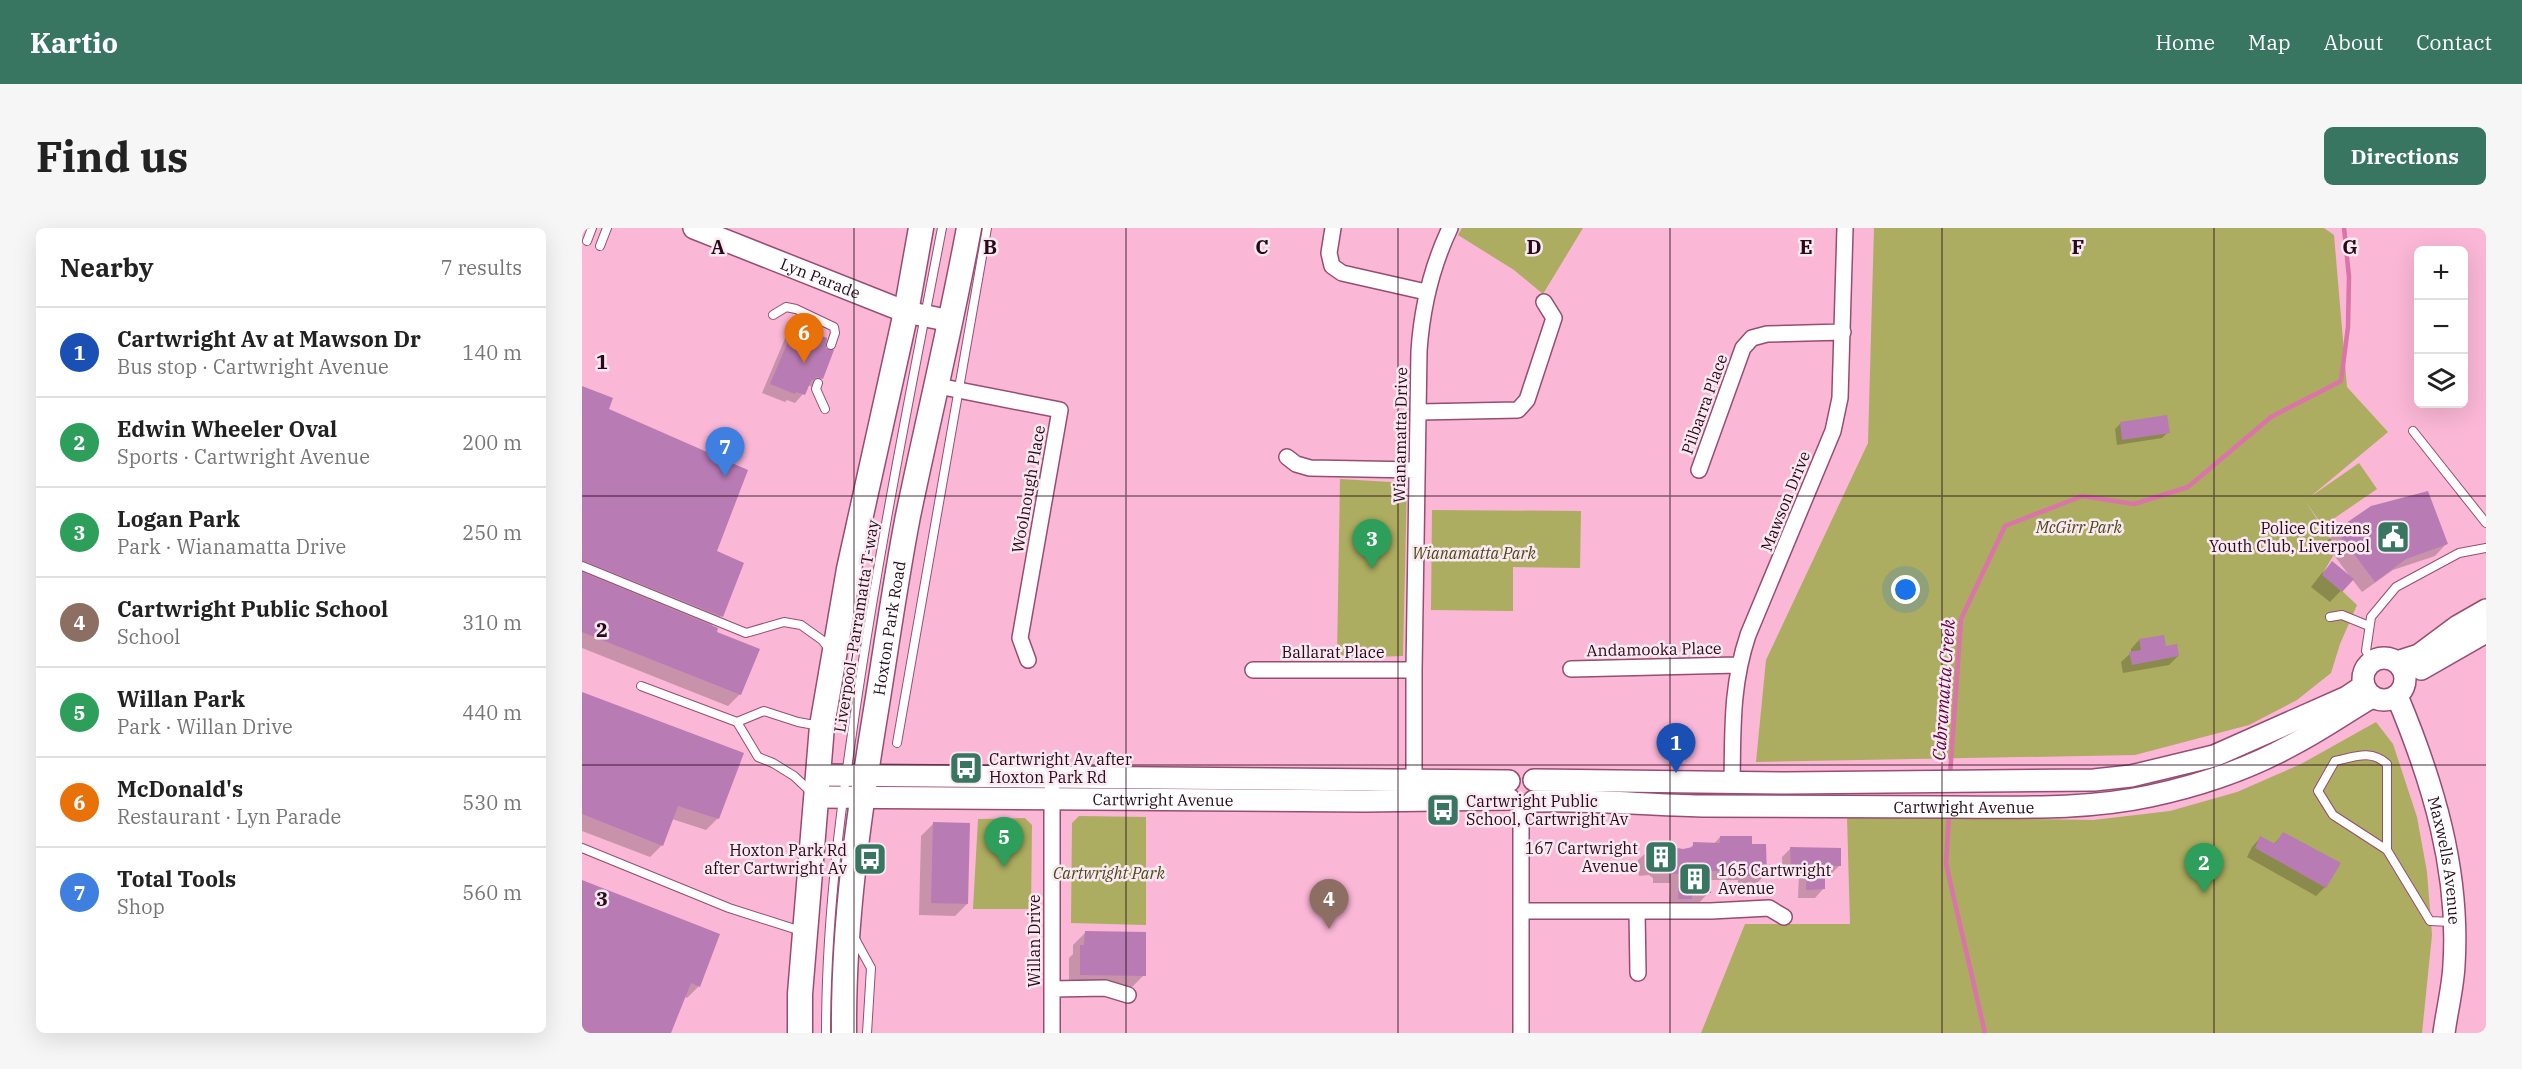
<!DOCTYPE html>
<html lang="en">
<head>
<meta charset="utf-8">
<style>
	body { margin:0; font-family:"IBM Plex Serif",serif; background:#f6f6f6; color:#222 }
	.controls { position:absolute; right:18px; top:18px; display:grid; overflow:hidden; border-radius:9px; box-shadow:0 6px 24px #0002 }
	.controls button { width:54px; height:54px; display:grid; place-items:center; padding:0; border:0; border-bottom:2px solid #e0e0e0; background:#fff; color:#222; font:30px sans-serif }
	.you { position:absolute; left:1324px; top:362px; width:21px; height:21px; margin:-15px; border:4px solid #fff; border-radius:50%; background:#1a73e8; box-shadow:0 0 0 9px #1a73e833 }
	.badge { display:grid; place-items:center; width:39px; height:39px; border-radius:50%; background:#387662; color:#fff; font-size:20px; font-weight:700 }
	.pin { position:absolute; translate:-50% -50px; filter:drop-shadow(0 2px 3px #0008) }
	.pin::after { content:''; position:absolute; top:32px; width:21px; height:18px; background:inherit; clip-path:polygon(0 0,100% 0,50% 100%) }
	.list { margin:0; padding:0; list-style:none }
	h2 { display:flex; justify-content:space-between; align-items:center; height:78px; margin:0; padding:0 24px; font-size:26px }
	h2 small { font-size:20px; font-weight:400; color:#767676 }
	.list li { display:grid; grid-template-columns:39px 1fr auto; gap:18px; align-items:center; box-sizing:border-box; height:90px; padding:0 24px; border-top:2px solid #e0e0e0 }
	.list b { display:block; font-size:22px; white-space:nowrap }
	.list p { margin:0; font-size:20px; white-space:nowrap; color:#767676 }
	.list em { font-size:20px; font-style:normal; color:#767676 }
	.icon { flex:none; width:33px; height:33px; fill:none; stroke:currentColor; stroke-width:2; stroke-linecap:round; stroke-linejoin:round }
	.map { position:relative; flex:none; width:1904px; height:805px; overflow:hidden; border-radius:9px }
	header { display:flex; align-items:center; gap:36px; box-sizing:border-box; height:84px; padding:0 30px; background:#387662; color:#fff }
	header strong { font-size:28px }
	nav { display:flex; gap:33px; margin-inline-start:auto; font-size:21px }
	.intro { display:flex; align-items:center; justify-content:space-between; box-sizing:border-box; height:144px; padding:0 36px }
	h1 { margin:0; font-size:42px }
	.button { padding:15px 27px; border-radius:9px; background:#387662; color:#fff; font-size:21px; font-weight:700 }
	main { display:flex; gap:36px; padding:0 36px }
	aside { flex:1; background:#fff; border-radius:9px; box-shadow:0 6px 24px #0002 }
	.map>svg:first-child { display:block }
	.green { fill:#acad60 }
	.shadow { fill:#0003 }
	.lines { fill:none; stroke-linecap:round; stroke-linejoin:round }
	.stream { stroke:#db74a8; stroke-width:4.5 }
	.building { fill:#b97bb4 }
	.lane-casing { stroke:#974d72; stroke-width:10 }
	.street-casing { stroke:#974d72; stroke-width:18 }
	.secondary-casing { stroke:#974d72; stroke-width:24 }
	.primary-casing { stroke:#974d72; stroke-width:27 }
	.lane { stroke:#fff; stroke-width:8 }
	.street { stroke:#fff; stroke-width:15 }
	.secondary { stroke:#fff; stroke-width:21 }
	.primary { stroke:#fff; stroke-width:24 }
	.grid { fill:none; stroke:#270a1a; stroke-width:1.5; stroke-opacity:0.55 }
	.labels { text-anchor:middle; stroke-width:5; stroke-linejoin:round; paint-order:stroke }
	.street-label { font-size:16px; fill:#270a1a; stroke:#fbe9f1 }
	.park-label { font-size:16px; font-style:italic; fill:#4a4a19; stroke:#fbe9f1 }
	.poi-label { font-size:16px; fill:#270a1a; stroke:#fbe9f1; text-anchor:end }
	.water-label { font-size:18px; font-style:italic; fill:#61003e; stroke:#fbe9f1 }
	.grid-label { font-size:20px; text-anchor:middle; font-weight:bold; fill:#270a1a; stroke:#fbe9f1; stroke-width:5; stroke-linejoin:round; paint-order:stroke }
</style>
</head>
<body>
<header>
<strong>Kartio</strong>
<nav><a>Home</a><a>Map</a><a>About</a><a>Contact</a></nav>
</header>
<div class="intro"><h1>Find us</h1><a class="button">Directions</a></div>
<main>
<aside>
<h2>Nearby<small>7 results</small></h2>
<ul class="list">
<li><span class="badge" style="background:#1a4fb4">1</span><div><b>Cartwright Av at Mawson Dr</b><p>Bus stop · Cartwright Avenue</p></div><em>140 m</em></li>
<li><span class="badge" style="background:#2e9e5b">2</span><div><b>Edwin Wheeler Oval</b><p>Sports · Cartwright Avenue</p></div><em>200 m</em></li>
<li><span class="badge" style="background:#2e9e5b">3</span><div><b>Logan Park</b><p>Park · Wianamatta Drive</p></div><em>250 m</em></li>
<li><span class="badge" style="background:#8d6e63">4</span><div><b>Cartwright Public School</b><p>School</p></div><em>310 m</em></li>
<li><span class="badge" style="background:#2e9e5b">5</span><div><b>Willan Park</b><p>Park · Willan Drive</p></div><em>440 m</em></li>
<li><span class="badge" style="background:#e8710a">6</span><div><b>McDonald's</b><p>Restaurant · Lyn Parade</p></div><em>530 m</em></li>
<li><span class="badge" style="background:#3f7fe0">7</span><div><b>Total Tools</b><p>Shop</p></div><em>560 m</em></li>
</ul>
</aside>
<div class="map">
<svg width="1904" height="805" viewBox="0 0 1904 805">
	<rect width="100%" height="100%" fill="#fab7d6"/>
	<path class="green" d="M880 0H1001L961 66 932 42 876 7Z
		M1292 0H1742L1752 7 1765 159 1806 204 1728 269 1777 235 1795 261 1741 298 1723 273 1755 321 1741 345 1775 377 1758 416 1749 445 1715 472 1667 497 1553 527 1174 534 1184 432 1286 215Z
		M758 251 825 255 821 428 755 430Z
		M850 282 999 283 998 340 931 339V383L849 382Z
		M1794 494 1811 516 1835 589 1845 644 1850 707 1840 805H1119L1163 696H1268L1265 588 1511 592 1588 583 1655 564 1719 536Z
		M497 588 564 589V697L489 695 490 595Z
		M443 590 450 597 449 681H391L396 591Z"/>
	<path class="shadow" d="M213 99 239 150 231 159 225 157 221 166 213 175 205 172 203 174 180 165 204 108Z
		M0 159 25 182 133 323 139 388 129 399 158 466 146 478 0 420Z
		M1538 196 1586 204 1580 210 1535 217 1533 201Z
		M1789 280 1864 316 1853 328 1811 342 1780 364 1770 351 1748 374 1729 359 1739 346 1750 335 1769 350 1743 315 1755 303Z
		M1557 412 1583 420 1596 428 1587 437 1541 445 1539 434 1549 425V421Z
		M0 465 136 590 124 602 90 591 79 618 68 629 0 603Z
		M351 596 385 676 373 688 337 687 339 608Z
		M1701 606 1757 635 1743 659 1734 668 1665 629 1670 619 1678 610 1691 617Z
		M1138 609 1169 617 1183 647 1173 657 1156 658V652H1127V664L1117 675 1104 674 1098 680H1087L1088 655H1071V650L1067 647 1057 648 1056 632 1067 622H1106L1112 616 1131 617Z
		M1209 620 1258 637 1249 646H1242L1241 661 1233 670H1216L1217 646H1201L1200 629Z
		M0 654 117 758 105 770 102 768 87 805H0Z
		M503 705 562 747 550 759 487 758V730L491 726V717Z"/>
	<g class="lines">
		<path class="stream" d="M1368 547 1379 391 1423 298 1500 268 1552 276 1606 259 1689 189 1759 153 1766 99 1767 49 1762 0
			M1367 585 1364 636 1403 805"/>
	</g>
	<path class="building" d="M213 97 245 110 244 120 252 122 241 151 235 149 229 153 223 167 214 164 213 166 188 156Z
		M0 158 31 170 27 181 166 242 135 323 162 335 141 389 0 332Z
		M1585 187 1588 205 1540 212 1538 194Z
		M1846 263 1866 316 1824 331 1793 354 1754 302 1789 278Z
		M1750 333 1772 351 1760 364 1740 347Z
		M0 344 136 400 135 404 178 421 159 467 0 404Z
		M1582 407 1584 418 1595 416 1597 428 1550 437 1547 424 1559 422 1557 411Z
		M0 464 162 525 137 591 96 578 81 618 0 586Z
		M351 594 388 595 386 676 349 675Z
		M1701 604 1759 635 1744 660 1673 620 1678 608 1693 616Z
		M1138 608H1170V616H1184L1185 648H1165V643H1129V665H1110V671H1096L1097 646 1080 645V639L1077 638H1066V620L1084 618 1101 621 1111 619V614L1138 615Z
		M1208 619 1259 620V638H1243V661L1224 662 1225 638H1209Z
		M0 652 138 706 118 759 109 755 89 805H0Z
		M503 703 564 704V748L498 747V717H502Z"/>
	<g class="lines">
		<defs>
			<path id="lane" d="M5 13 10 0
				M18 18 25 0
				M191 87 204 79 214 81 252 99 253 105 249 117
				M236 155 234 161 243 181
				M1831 203 1904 295
				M0 338 164 405 202 394 219 397 240 412 248 422
				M1748 389 1760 387 1787 398
				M1791 433 1784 423 1789 389 1814 359 1877 325 1904 320
				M59 458 155 494
				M315 515 405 0
				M229 564 212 548 191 535 176 529 155 494 182 483 216 494 238 498
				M0 620 147 680 219 703
				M1805 622V536C1789 521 1772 529 1753 533L1736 563 1751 587 1805 622 1848 693 1870 694
				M272 709 289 740 285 805
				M244 805C244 686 260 569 278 452 301 301 331 150 360 0"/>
			<path id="street" d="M751 0 747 25 750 38 760 45 844 64
				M356 158 478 182 438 410 446 432
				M838 184 936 182 945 172 972 90 962 74
				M705 229 714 236 728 240 834 242
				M1117 242 1161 120 1170 110 1185 106 1261 104
				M989 441 1156 437
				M671 442H832
				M1150 554C1151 501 1149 458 1166 407L1251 203 1258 170 1263 0
				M837 560 832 552V442L837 123C840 79 849 40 868 0
				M939 579V805
				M939 683H1129L1187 680 1202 689
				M1055 683 1056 745
				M470 761 523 760 546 767
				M470 805V562"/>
			<g id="secondary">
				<path id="s1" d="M112 0 324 84 369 93"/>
				<circle cx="1802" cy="451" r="21"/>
				<path d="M1815 434 1837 427 1876 398 1904 382"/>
				<path d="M1839 441 1904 404"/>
				<path id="s2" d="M1815 468C1851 554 1878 643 1872 737 1871 759 1865 782 1862 805"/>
				<path d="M236 547 927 553"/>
				<path d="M952 552 1205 555 1512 552 1549 548 1632 528 1765 469 1777 461"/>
				<path id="s3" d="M235 569 783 573 927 571"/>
				<path id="s4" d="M952 573C1008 571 1064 577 1120 578 1203 579 1286 579 1369 579 1434 579 1504 582 1568 568 1615 558 1666 541 1708 518 1736 504 1763 485 1790 469"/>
			</g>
			<g id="primary">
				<path d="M218 805V766L240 498 267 341 324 84 339 0"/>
				<path id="s5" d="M262 805C261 695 277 585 295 476 305 414 314 350 326 288 346 192 369 97 387 0"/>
			</g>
		</defs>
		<use href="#lane" class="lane-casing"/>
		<use href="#street" class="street-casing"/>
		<use href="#secondary" class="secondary-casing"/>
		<use href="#primary" class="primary-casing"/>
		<use href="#lane" class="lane"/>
		<use href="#street" class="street"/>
		<use href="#secondary" class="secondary"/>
		<use href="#primary" class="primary"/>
	</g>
	<path class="grid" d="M272 0V805M544 0V805M816 0V805M1088 0V805M1360 0V805M1632 0V805M0 268H1904M0 537H1904"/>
	<defs>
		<symbol id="civic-square" viewBox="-11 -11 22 22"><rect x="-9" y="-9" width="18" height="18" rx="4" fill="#387662" stroke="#fbe9f1"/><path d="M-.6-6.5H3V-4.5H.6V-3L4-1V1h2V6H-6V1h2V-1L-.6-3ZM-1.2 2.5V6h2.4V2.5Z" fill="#fff"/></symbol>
		<symbol id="bus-square" viewBox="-11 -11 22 22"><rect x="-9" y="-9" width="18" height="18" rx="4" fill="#387662" stroke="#fbe9f1"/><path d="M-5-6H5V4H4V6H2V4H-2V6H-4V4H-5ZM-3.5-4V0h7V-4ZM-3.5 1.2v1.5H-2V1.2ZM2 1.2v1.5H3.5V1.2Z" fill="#fff"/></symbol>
		<symbol id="building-square" viewBox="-11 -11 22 22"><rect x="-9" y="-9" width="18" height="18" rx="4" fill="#387662" stroke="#fbe9f1"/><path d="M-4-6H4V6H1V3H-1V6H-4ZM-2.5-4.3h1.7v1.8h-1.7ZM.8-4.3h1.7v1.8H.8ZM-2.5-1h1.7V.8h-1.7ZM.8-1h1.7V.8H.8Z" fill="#fff"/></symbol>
	</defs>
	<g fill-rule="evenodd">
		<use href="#civic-square" x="1792" y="290" width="38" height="38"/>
		<use href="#bus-square" x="365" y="521" width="38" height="38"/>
		<use href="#bus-square" x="842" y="563" width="38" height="38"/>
		<use href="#building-square" x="1060" y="610" width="38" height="38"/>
		<use href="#bus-square" x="269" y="612" width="38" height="38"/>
		<use href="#building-square" x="1094" y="632" width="38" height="38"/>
	</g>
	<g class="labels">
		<g class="street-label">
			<text dy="6" stroke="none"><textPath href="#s1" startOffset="136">Lyn Parade</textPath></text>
			<text transform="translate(1122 176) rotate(-70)" y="6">Pilbarra Place</text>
			<text transform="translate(818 207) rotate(-89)" y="6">Wianamatta Drive</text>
			<text transform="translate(446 261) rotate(-80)" y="6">Woolnough Place</text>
			<text transform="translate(1203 273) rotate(-68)" y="6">Mawson Drive</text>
			<text transform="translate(274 398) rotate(-81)" y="6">Liverpool–Parramatta T-way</text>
			<text dy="6" stroke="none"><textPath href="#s5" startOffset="408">Hoxton Park Road</textPath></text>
			<text transform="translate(1072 421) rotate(-1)" y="6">Andamooka Place</text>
			<text x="751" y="430">Ballarat Place</text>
			<text dy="6" stroke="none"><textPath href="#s3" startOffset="346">Cartwright Avenue</textPath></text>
			<text dy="6" stroke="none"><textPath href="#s4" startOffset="430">Cartwright Avenue</textPath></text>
			<text dy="6" stroke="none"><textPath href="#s2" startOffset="172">Maxwells Avenue</textPath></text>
			<text transform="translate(452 713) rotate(-90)" y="6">Willan Drive</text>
		</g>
		<g class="park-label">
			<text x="1497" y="305">McGirr Park</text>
			<text x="892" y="331">Wianamatta Park</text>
			<text x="527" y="651">Cartwright Park</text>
		</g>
		<g class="poi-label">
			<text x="1788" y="306">Police Citizens<tspan x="1788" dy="18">Youth Club, Liverpool</tspan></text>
			<text x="407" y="537" text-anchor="start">Cartwright Av after<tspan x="407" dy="18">Hoxton Park Rd</tspan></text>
			<text x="884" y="579" text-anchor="start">Cartwright Public<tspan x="884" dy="18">School, Cartwright Av</tspan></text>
			<text x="1056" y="626">167 Cartwright<tspan x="1056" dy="18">Avenue</tspan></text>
			<text x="265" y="628">Hoxton Park Rd<tspan x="265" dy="18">after Cartwright Av</tspan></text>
			<text x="1136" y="648" text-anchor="start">165 Cartwright<tspan x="1136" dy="18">Avenue</tspan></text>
		</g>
		<g class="water-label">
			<text transform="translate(1362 462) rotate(-86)" y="6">Cabramatta Creek</text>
		</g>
	</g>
	<g class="grid-label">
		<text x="136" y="26">A</text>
		<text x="408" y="26">B</text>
		<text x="680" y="26">C</text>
		<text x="952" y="26">D</text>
		<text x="1224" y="26">E</text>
		<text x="1496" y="26">F</text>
		<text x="1768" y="26">G</text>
		<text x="20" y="141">1</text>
		<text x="20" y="409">2</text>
		<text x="20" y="678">3</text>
	</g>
</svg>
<div class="controls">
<button>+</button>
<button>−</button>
<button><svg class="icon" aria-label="layers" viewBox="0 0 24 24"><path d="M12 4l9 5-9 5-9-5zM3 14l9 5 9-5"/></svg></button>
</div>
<div class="you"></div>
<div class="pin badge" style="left:1094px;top:545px;background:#1a4fb4">1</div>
<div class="pin badge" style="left:1622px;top:665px;background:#2e9e5b">2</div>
<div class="pin badge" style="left:790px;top:341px;background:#2e9e5b">3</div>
<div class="pin badge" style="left:747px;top:701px;background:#8d6e63">4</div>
<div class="pin badge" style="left:422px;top:639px;background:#2e9e5b">5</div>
<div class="pin badge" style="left:222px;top:135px;background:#e8710a">6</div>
<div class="pin badge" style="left:143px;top:249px;background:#3f7fe0">7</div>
</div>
</main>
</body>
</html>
